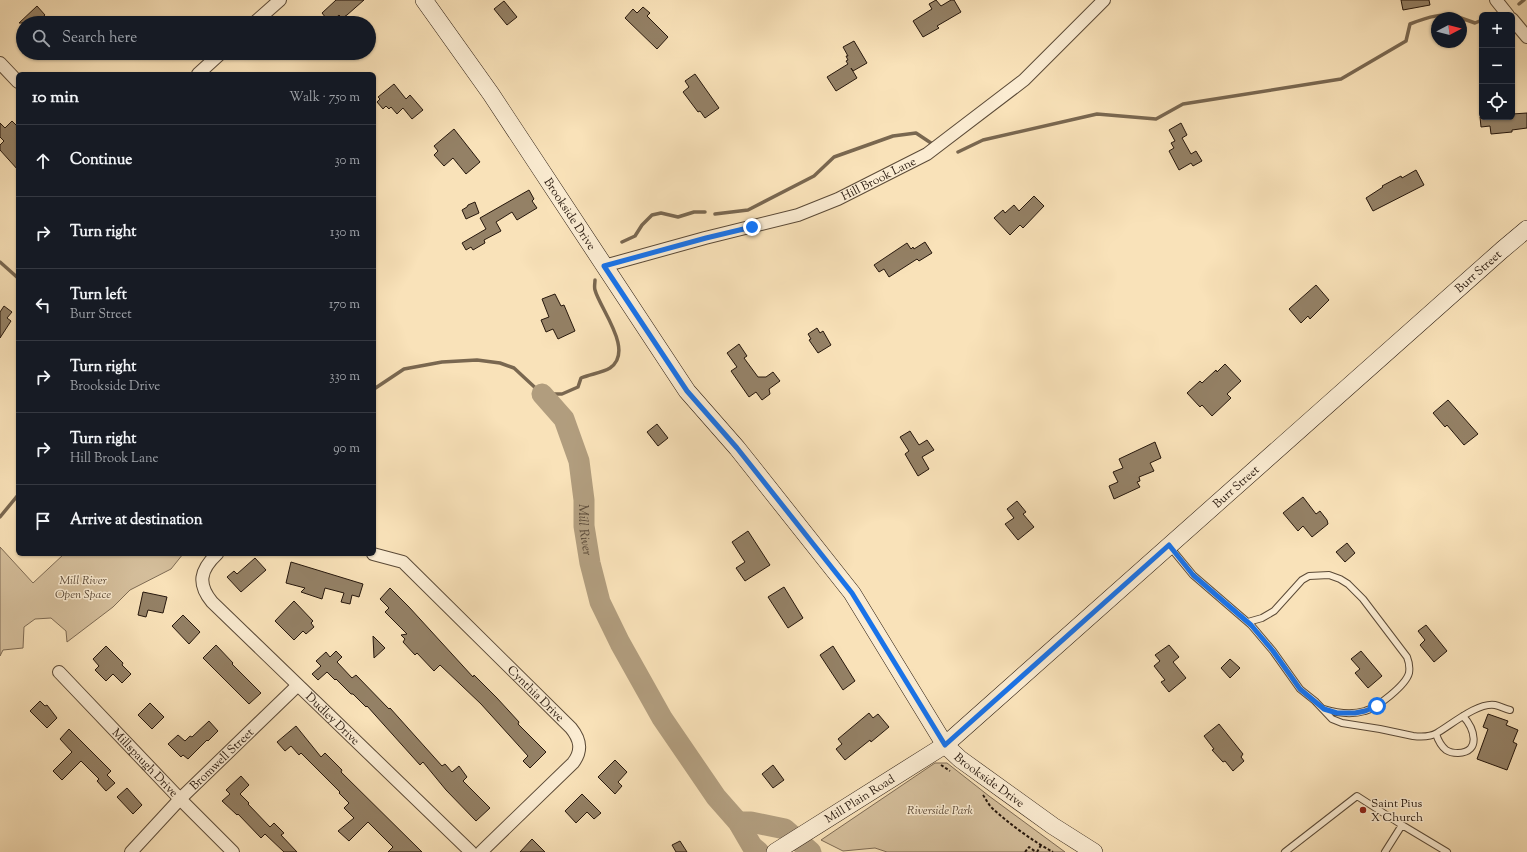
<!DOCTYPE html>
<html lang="en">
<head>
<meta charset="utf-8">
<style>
	body { margin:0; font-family:"Sorts Mill Goudy",serif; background:#242831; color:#f1f3f6 }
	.controls { position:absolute; right:12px; top:12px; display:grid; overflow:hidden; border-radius:6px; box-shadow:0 1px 3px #0004 }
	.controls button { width:36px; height:36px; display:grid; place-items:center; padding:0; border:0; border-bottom:1px solid #363941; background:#171b24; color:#f1f3f6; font:20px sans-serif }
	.compass { position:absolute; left:1431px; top:12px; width:36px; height:36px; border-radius:50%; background:#171b24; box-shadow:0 1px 3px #0004; rotate:83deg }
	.stop { position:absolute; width:12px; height:12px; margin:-9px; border:3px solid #1a73e8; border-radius:50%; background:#fff }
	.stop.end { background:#1a73e8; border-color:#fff; box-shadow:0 1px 4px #0008 }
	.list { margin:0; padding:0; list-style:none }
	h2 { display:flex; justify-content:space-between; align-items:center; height:52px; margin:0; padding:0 16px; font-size:17px }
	h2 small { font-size:13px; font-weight:400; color:#9ea1a6 }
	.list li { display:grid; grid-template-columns:26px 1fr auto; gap:12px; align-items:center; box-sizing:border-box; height:72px; padding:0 16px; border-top:1px solid #363941 }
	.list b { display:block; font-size:15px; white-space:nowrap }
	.list p { margin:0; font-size:13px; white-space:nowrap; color:#9ea1a6 }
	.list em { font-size:13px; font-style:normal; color:#9ea1a6 }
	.icon { flex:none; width:22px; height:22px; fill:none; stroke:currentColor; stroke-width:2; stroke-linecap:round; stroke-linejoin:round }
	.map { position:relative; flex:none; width:1527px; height:852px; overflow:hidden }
	.search { position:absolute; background:#171b24; box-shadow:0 1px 3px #0004; left:16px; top:16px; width:360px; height:44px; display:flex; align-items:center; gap:10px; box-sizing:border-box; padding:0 14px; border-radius:22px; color:#9ea1a6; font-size:15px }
	.panel { position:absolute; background:#171b24; box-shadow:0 1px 3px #0004; left:16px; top:72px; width:360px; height:484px; border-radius:6px }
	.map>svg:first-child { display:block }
	.green { fill:#d5bf9c; stroke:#7e6b54 }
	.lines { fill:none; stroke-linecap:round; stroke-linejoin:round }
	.stream { stroke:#796750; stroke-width:3.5 }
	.river { stroke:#b19d7e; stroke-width:21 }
	.building { fill:#948166; stroke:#26170c }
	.lane-casing { stroke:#5b4a37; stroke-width:8 }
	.street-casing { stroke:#5b4a37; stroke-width:14 }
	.secondary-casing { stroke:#26170c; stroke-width:18 }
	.path { stroke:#26170c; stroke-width:2; stroke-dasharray:3 2; stroke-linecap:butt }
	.lane { stroke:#fbecd2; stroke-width:6 }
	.street { stroke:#fbecd2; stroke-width:12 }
	.secondary { stroke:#fbecd2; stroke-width:17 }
	.route { stroke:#1a73e8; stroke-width:5 }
	.poi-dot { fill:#8f2418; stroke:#fbecd2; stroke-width:1.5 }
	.labels { text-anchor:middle; stroke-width:3; stroke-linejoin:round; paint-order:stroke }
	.street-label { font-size:12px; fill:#26170c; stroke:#fbecd2 }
	.park-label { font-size:12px; font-style:italic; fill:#5b4937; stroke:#fbecd2 }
	.poi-label { font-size:12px; fill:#26170c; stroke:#fbecd2; text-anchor:start }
	.water-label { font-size:13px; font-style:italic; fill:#5e4d3a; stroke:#fbecd2 }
</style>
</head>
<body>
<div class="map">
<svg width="1527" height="852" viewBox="0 0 1527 852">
	<rect width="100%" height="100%" fill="#f9e2b9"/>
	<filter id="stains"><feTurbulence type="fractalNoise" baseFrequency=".005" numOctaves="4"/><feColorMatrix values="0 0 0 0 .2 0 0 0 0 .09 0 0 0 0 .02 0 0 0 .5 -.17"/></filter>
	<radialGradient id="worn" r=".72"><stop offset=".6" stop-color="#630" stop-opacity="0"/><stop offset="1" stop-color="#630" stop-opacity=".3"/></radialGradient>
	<path class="green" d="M0 547 33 583 64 554H183L171 569 130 590 113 607 67 642 66 631 51 618 35 619 24 627 23 648 3 650 0 656Z
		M935 763H947L989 796 1065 852H887L875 848 843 851 821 840Z"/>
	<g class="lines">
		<path class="stream" d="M1519 4 1524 0
			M1461 18 1475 23 1482 20
			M958 152 983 140 1097 114 1156 119 1183 104 1341 79 1406 41 1410 24C1428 17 1442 12 1461 18
			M715 214 748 210 814 176 834 157 893 136 916 133 931 143
			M622 242 635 236 642 225 652 215 661 213 678 217 694 212H705
			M0 262 18 278
			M374 389 404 369 442 362 477 360 500 363 514 368 542 394H562L578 387 581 378C590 374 602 373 610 368 635 351 600 309 595 290 594 287 595 283 595 280
			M0 517 18 495"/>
		<g class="river">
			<path id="s1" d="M542 394 564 419 579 461 584 500V526L590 563 600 602 620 643 662 718 716 797 738 822 752 846 759 852"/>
			<path d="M738 822H751L785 829 811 852"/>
		</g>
	</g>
	<path class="building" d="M336 0H364L347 15 342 18 339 15 330 23 322 13Z
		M936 0 941 6 951 0H954L961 12 937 26 939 28 923 37 913 21 932 9 929 4Z
		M1401 0H1429L1430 5 1403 10Z
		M504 1 517 17 507 25 494 9Z
		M37 6 45 15 36 23H19Z
		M643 7 650 13 647 16 668 37 657 49 625 18 633 9 637 13Z
		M854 41 867 63 853 71 851 68 857 78 836 91 827 77 848 64 846 61 848 60 846 56H848L843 47Z
		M695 74 719 108 705 118 700 111 698 112 683 92 689 87 685 81Z
		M394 84 406 99 410 95 423 110 412 119 403 108 397 114 391 107 389 109 386 106 383 109 377 102 380 99 378 97Z
		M1527 113V128L1512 130V132L1491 134 1490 126 1481 127 1480 117H1512V114Z
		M12 121 18 127V170L0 150V145L4 141 0 137V123L5 128Z
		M1181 123 1187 135 1182 138 1191 154 1196 151 1202 161 1193 166 1191 163 1179 170 1169 151 1174 148 1171 143 1175 141 1169 130Z
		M454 129 480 162 466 174 453 158 444 166 434 155 438 151 434 146Z
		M1416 170 1424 185 1373 211 1366 198 1383 187 1382 186 1401 176 1402 178Z
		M529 190 534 199 532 201 537 208 517 220 512 212 496 222 501 231 484 240 485 243 473 250 471 247 466 250 462 243 486 229 480 218Z
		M1034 196 1044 206 1023 228 1020 225 1010 235 994 218 1003 210 1005 213 1014 205 1019 211Z
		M475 202 479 213 466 219 462 210 467 207 468 205Z
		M925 242 932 253 919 261 917 259 889 277 884 269 879 272 874 265 907 243 911 249 913 247 914 249Z
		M1316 285 1329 300 1310 319 1308 316 1301 323 1289 309Z
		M555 294 561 306 564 305 575 331 558 339 553 329 546 332 541 320 549 317 542 299Z
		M4 306 12 312 7 318 11 321 0 338V312Z
		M817 328 820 333 823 331 831 345 818 353 809 340 811 339 808 334Z
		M739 344 747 356 744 358 758 377H766L773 372 780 381 769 389 770 394 762 400 756 392 749 397 731 371 737 367 727 353Z
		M1225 364 1241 381 1227 394 1231 398 1212 416 1202 405 1200 407 1187 393 1200 381 1202 383 1216 370 1217 372Z
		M1448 400 1478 434 1464 445 1447 425 1445 427 1433 413Z
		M657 424 668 438 658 446 647 432Z
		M910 431 919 445 927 440 934 450 922 457 929 469 918 476 905 454 909 451 900 437Z
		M1155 442 1161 458 1150 463 1154 471 1139 477 1140 481 1137 482 1140 487 1114 499 1109 486 1118 482 1113 472 1123 468 1119 459Z
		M1303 497 1316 514 1320 511 1327 520 1328 524 1312 537 1303 526 1298 531 1283 513Z
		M1017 501 1026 512 1023 514 1034 527 1018 540 1005 524 1014 518 1007 509Z
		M748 531 770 565 745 581 736 568 745 562 732 542Z
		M1347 543 1355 553 1345 562 1336 552Z
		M255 558 266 570 241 592 227 577 234 571 237 574Z
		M291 562 363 584 359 597 352 595 350 604 341 602 344 593 325 588 322 599 301 592 305 588 286 583Z
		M784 587 803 618 788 628 768 597Z
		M390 588 409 607 473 677 474 675 497 698 519 722 518 724 546 752 530 768 523 761 528 756 481 704 440 665 434 671 417 653 415 655 403 642 405 639 401 635 407 634 385 612 389 608 380 599Z
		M143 592 167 597 163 613 148 610 146 617 138 615Z
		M294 601 313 621 311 623 314 627 306 634 303 631 294 640 275 621Z
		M183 615 200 632 189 644 172 626Z
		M1426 625 1447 651 1434 662 1420 645 1425 640 1418 631Z
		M373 636 385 648 374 658Z
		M216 645 233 663 232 664 261 693 249 704 203 658Z
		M1169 645 1179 657 1173 662 1186 678 1169 692 1161 682 1165 680 1154 666 1160 661 1155 655Z
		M106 646 123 663 122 665 131 674 122 683 113 674 106 681 95 670 99 666 93 659Z
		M833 646 855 681 843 690 820 655Z
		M336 651 342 657 337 662 352 678 356 675 389 709 390 708 442 766 445 764 452 772 459 766 467 777 463 781 490 808 476 821 446 790 423 762 420 765 367 706 366 707 353 694H351L336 679 335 680 327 672 318 680 312 674 321 666 316 661 326 652 330 657Z
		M1361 651 1382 676 1368 688 1355 673 1360 669 1351 659Z
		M1230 659 1240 668 1230 678 1221 668Z
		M40 701 45 706 47 705 57 718 47 728 30 711Z
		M150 703 164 717 152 729 138 715Z
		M869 713 873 718 878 714 889 727 871 742 870 740 845 760 836 749 842 744 838 739Z
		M1488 714 1508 721 1506 725 1518 730 1513 742 1517 744 1507 770 1477 759 1488 729 1483 727Z
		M209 721 218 731 208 741 207 740 188 759 183 755 181 757 168 744 178 735 185 741 190 736 192 737Z
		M1219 724 1243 754 1241 757 1244 761 1233 771 1225 761 1223 762 1212 750 1214 749 1204 736Z
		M296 726 321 757 325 753 342 770 341 772 422 852H388L393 847 368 822 349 841 338 831 354 818 344 808 349 803 339 793 340 792 301 753 299 755 291 746 285 751 277 742Z
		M69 729 111 771 107 775 115 783 106 791 97 781 99 779 81 761 62 780 53 771 72 752 60 739Z
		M615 760 627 772 618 782 622 786 615 794 598 777Z
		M773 765 784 780 773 788 762 774Z
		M241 776 249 785 240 794 249 803 248 804 270 827 274 823 284 833 281 835 297 852H284L265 834 261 838 238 814 237 815 222 801 230 794 226 790Z
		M127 788 142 805 133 814 117 797Z
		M582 794 601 813 594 819 587 812 576 823 565 811Z
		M532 839 545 852H520Z
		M680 841 687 852H676L672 845Z"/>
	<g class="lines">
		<defs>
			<path id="lane" d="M1170 547 1193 575 1251 625 1273 651 1300 689 1315 701 1332 719 1342 723 1380 729 1413 736C1421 737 1430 737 1437 733 1451 725 1478 702 1495 705 1500 706 1505 709 1510 710
				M1248 622 1262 618 1274 611 1302 580 1309 576 1329 575 1340 579 1348 584 1363 599 1407 657C1409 662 1410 667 1409 673 1406 685 1377 708 1365 711 1351 715 1337 713 1324 709
				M1436 734C1438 740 1441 746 1446 750 1449 752 1453 753 1458 753 1482 752 1474 728 1463 716
				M1285 852 1357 796 1402 825
				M1385 852 1402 825 1447 852"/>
			<g id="street">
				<path d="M1496 0 1508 15"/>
				<path d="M1512 19 1527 37"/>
				<path d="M254 23 280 0"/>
				<path d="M0 63 18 82"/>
				<path d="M198 74 221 53"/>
				<path id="s2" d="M604 266 705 238 798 215 838 199 927 154 1024 80 1104 0"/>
				<path id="s3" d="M217 554C200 570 197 584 212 602L471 852"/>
				<path id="s4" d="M373 554 403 562 571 728C580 739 583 750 573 763L481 852"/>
				<path id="s5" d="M59 672 180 799 233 852"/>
				<path id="s6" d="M131 852 180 799 297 686"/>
			</g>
			<g id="secondary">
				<path id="s7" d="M424 0 491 94 687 391 737 448 852 593 945 745 960 759 1053 826 1094 852"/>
				<path id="s8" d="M775 852 945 745 1502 250 1527 229"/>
			</g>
		</defs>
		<use href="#lane" class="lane-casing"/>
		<use href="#street" class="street-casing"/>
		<use href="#secondary" class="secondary-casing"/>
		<path class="path" d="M941 765 950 771
			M983 795C986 799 988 804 992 808 1008 823 1034 842 1053 852
			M1025 852 1029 847 1036 852
			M1037 852 1041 845"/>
		<use href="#lane" class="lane"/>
		<use href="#street" class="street"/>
		<use href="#secondary" class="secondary"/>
	</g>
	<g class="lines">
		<path class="route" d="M752 227 706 238 604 266 687 391 737 448 852 593 945 745 1169 545 1193 575 1251 625 1273 651 1300 689 1324 709 1337 713H1355L1365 711 1377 706"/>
	</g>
	<circle class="poi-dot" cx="1363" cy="810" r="4"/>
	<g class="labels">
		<g class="street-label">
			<text dy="4" stroke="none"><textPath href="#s2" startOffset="289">Hill Brook Lane</textPath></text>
			<text dy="4" stroke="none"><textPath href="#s7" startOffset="259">Brookside Drive</textPath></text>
			<text dy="4" stroke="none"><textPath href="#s8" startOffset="914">Burr Street</textPath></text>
			<text dy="4" stroke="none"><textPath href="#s8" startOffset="590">Burr Street</textPath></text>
			<text dy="4" stroke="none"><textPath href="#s4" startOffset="218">Cynthia Drive</textPath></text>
			<text dy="4" stroke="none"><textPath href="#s3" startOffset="223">Dudley Drive</textPath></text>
			<text dy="4" stroke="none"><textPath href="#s6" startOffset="130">Bromwell Street</textPath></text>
			<text dy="4" stroke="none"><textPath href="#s5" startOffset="125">Millspaugh Drive</textPath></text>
			<text dy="4" stroke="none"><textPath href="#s7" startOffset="967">Brookside Drive</textPath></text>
			<text dy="4" stroke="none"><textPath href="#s8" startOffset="100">Mill Plain Road</textPath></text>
		</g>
		<g class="park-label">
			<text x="83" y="584">Mill River<tspan x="83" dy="14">Open Space</tspan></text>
			<text x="940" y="814">Riverside Park</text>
		</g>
		<g class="poi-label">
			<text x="1371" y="807">Saint Pius<tspan x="1371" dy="14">X Church</tspan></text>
		</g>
		<g class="water-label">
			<text dy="5" stroke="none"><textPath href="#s1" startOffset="147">Mill River</textPath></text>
		</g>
	</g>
	<rect width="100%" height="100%" filter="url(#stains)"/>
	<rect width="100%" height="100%" fill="url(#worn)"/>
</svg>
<div class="controls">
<button>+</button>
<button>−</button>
<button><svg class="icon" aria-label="locate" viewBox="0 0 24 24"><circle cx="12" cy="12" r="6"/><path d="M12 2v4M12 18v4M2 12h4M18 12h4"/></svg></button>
</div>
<svg class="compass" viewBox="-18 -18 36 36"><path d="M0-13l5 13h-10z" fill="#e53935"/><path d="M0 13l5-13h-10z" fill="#9ea1a6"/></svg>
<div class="stop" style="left:1377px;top:706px"></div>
<div class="stop end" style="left:752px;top:227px"></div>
<div class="search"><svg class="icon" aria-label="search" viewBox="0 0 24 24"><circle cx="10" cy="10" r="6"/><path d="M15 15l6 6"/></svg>Search here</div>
<section class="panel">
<h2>10 min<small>Walk · 750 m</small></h2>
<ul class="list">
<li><svg class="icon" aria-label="ahead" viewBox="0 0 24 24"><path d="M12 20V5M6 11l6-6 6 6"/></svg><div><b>Continue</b></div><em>30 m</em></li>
<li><svg class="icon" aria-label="right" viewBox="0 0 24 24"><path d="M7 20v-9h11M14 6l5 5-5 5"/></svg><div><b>Turn right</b></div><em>130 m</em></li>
<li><svg class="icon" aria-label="left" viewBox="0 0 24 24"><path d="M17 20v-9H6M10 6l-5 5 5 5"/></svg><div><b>Turn left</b><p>Burr Street</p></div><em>170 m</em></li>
<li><svg class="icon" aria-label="right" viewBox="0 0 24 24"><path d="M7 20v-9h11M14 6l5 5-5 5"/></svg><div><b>Turn right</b><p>Brookside Drive</p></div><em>330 m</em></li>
<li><svg class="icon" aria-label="right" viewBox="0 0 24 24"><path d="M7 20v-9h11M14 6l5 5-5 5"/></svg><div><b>Turn right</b><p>Hill Brook Lane</p></div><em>90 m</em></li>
<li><svg class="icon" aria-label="arrive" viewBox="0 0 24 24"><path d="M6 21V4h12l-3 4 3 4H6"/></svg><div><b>Arrive at destination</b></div></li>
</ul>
</section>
</div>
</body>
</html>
